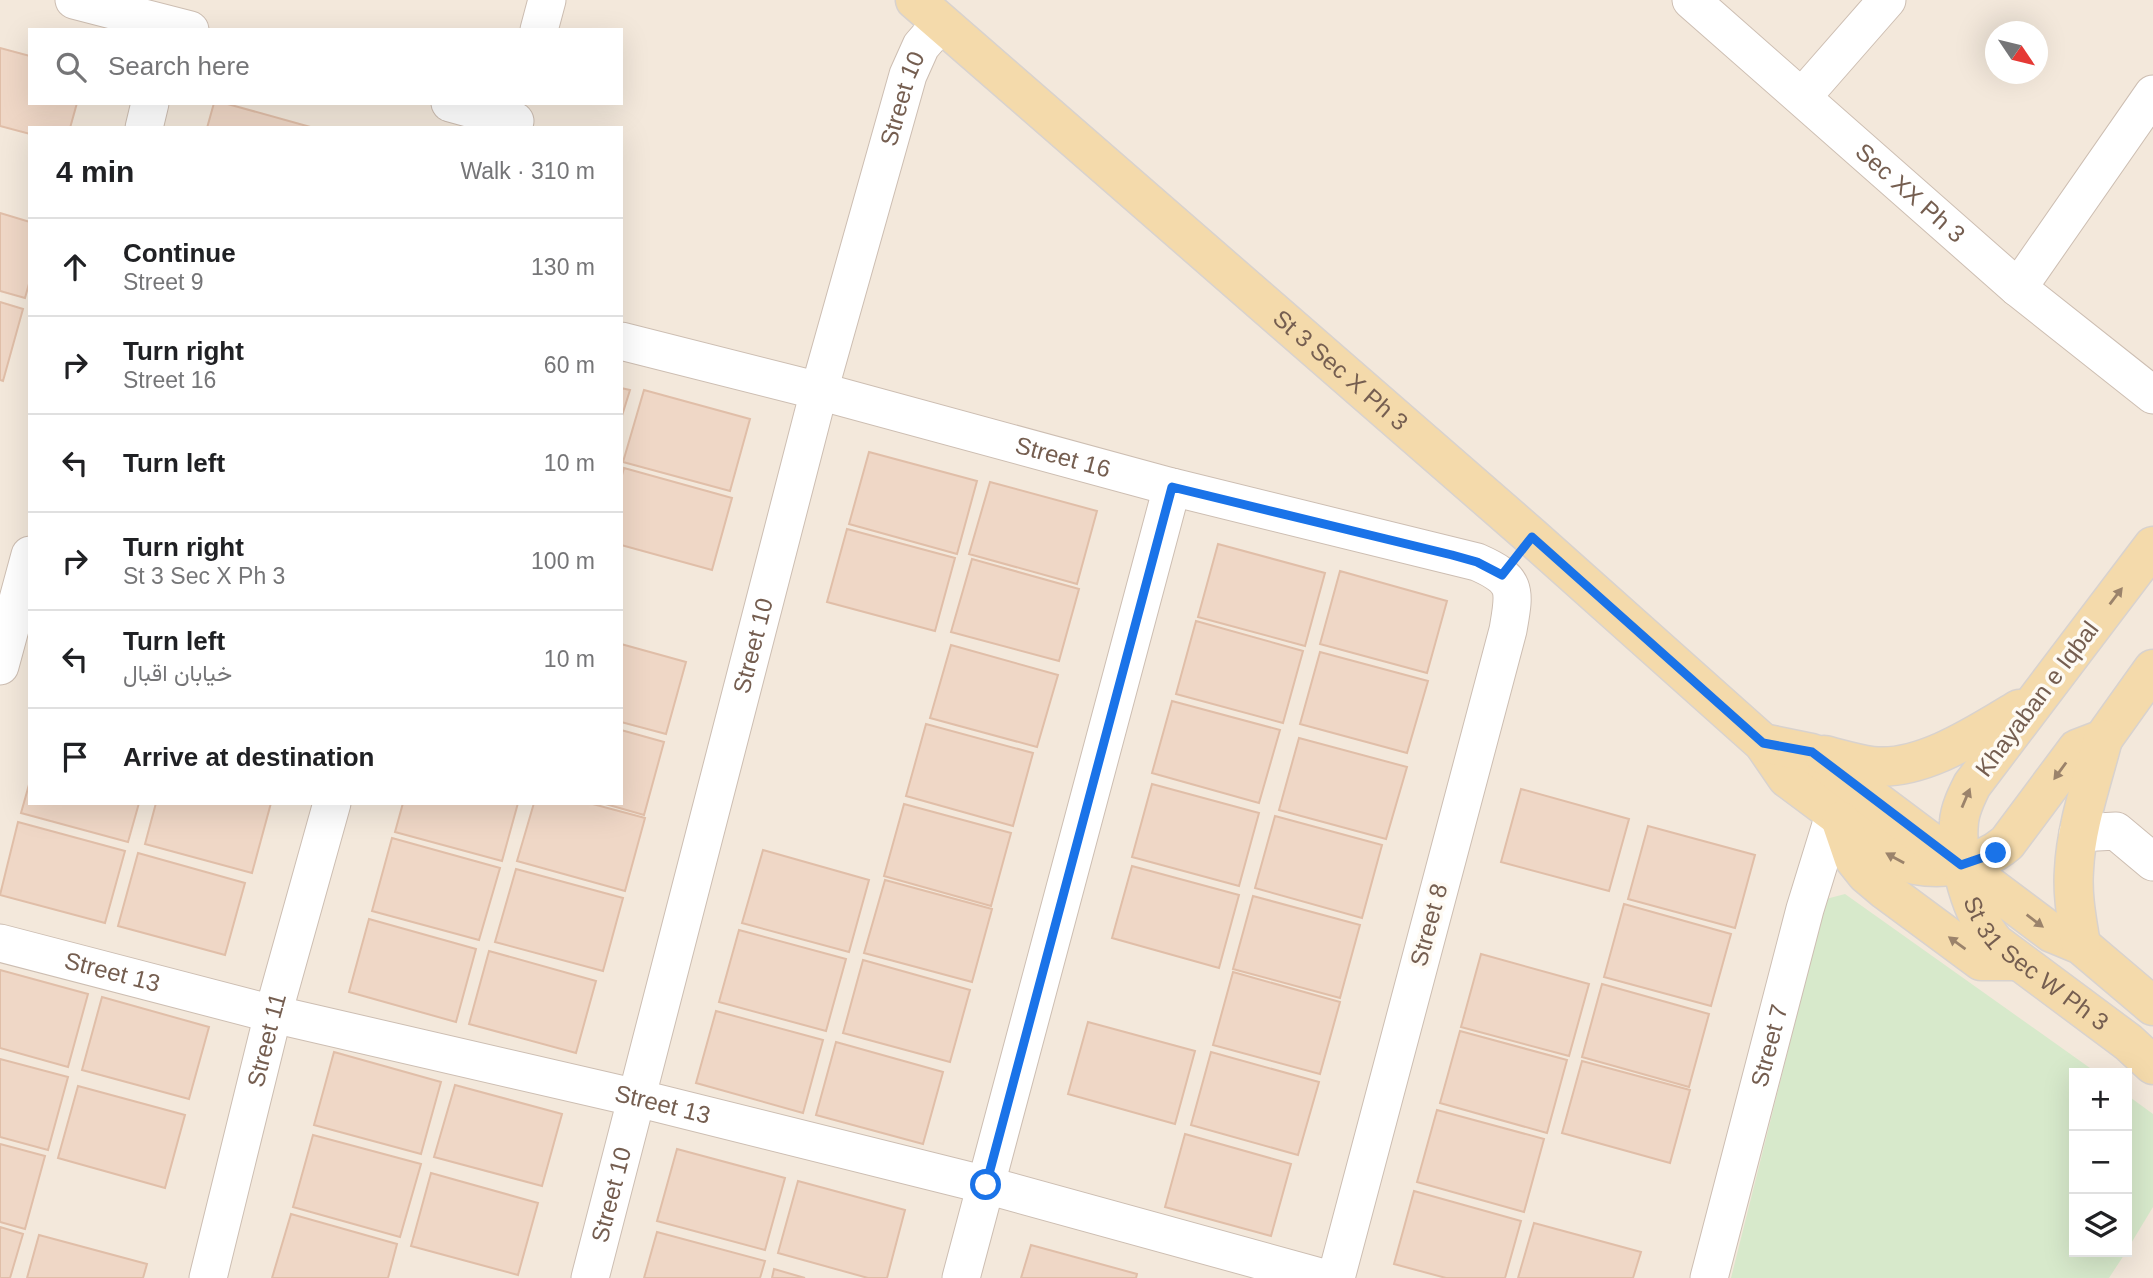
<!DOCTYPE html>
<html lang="en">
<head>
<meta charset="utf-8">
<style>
	body { margin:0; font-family:Helvetica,Vazirmatn,sans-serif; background:#f6f6f6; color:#202124 }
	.controls { position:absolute; right:21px; bottom:21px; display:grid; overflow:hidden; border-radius:0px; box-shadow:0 7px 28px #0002 }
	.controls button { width:63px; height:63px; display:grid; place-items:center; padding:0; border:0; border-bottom:2px solid #e0e0e0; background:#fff; color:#202124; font:35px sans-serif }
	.compass { position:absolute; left:1985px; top:21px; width:63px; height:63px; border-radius:50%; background:#fff; box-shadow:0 7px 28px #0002; rotate:125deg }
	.stop { position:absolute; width:21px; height:21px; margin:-16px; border:5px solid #1a73e8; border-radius:50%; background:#fff }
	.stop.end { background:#1a73e8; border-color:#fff; box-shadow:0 2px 7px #0008 }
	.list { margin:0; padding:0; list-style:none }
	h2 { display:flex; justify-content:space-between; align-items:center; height:91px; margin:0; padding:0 28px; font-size:30px }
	h2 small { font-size:23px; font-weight:400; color:#757577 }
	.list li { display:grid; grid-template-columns:46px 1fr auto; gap:21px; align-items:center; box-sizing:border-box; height:98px; padding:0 28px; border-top:2px solid #e0e0e0 }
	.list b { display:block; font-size:26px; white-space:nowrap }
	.list p { margin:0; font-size:23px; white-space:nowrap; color:#757577 }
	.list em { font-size:23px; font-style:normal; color:#757577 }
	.icon { flex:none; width:38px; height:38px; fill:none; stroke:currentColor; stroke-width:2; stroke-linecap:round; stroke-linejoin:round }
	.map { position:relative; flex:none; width:2153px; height:1278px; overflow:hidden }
	.search { position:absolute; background:#fff; box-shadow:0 7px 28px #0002; left:28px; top:28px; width:595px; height:77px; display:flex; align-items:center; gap:18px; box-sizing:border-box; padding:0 24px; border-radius:0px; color:#757577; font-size:26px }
	.panel { position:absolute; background:#fff; box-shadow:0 7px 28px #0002; left:28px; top:126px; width:595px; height:679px; border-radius:0px }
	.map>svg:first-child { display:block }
	.residential { fill:#f3e8db; fill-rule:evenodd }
	.green { fill:#d7e9cb }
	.building { fill:#efd7c6; stroke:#e0bea8; stroke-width:2 }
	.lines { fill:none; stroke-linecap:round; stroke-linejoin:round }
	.minor-casing { stroke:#cdbeb2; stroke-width:39 }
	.major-casing { stroke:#d8d2ce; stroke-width:41 }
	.minor { stroke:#fff; stroke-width:37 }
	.major { stroke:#f4daab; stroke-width:38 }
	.oneway { fill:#9b836b }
	.route { stroke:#1a73e8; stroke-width:9 }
	.labels { text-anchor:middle; stroke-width:7; stroke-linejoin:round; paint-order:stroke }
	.street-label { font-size:24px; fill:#755e50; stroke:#fefaf3 }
</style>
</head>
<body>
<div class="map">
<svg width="2153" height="1278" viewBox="0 0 2153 1278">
	<rect width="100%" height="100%" fill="#fbf6ec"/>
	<path class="residential" d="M0 0H2153V1278H0ZM30 30H621V103H30ZM1996 32H2038V74H1996ZM30 128H621V803H30ZM2074 1073H2127V1252H2074Z"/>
	<path class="green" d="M1845 894 2097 1073H2074V1252H2126L2109 1278H1731L1826 899Z
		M2127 1095 2153 1114V1207L2127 1250Z"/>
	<path class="building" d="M0 48 30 56V103H77L70 128H30V134L0 126Z
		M214 103H224L314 128H207Z
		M0 213 30 222V280L25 298 0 291Z
		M0 302 23 309 3 381 0 380Z
		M621 388 630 390 621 419Z
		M644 390 750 419 730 491 623 462Z
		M869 452 977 481 957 554 849 524Z
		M624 468 732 498 712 570 621 545V479Z
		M990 482 1097 511 1077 584 969 554Z
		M847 529 955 558 935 631 827 602Z
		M1218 544 1325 573 1305 646 1198 617Z
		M972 559 1079 589 1059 661 951 632Z
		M1340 571 1447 601 1427 673 1320 644Z
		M1196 621 1303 651 1283 723 1176 694Z
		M621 644 686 662 666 734 621 722Z
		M951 645 1058 675 1037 747 930 718Z
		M1320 652 1428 681 1407 753 1300 724Z
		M1172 701 1280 730 1259 803 1152 773Z
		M926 724 1033 753 1013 826 906 796Z
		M621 730 664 742 644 815 602 803H621Z
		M1299 738 1407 767 1386 839 1279 810Z
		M30 781V803H139L128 842 21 813Z
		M1152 784 1259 813 1239 886 1132 857Z
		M1521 789 1629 819 1609 891 1501 862Z
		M156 803H271L252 873 145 844Z
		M403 803H518L502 861 395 832Z
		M534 803H589L645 818 625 891 517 861Z
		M904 804 1011 833 991 906 884 876Z
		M1275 816 1382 845 1362 918 1255 888Z
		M18 822 125 851 105 923 0 895Z
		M1648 826 1755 855 1735 928 1628 899Z
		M392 838 500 868 479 940 372 911Z
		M763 850 869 880 849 952 742 923Z
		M138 853 245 883 225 955 118 926Z
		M1132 866 1239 895 1219 968 1112 938Z
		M516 869 623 898 603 971 495 942Z
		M885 880 992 909 972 982 864 953Z
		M1253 896 1360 925 1340 998 1233 969Z
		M1624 904 1731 934 1711 1006 1604 977Z
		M369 919 476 949 456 1022 349 992Z
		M739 930 846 959 826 1031 719 1002Z
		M489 951 596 981 576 1053 469 1024Z
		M1481 954 1589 984 1569 1056 1461 1027Z
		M863 960 970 990 950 1062 843 1033Z
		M0 970 88 994 68 1067 0 1048Z
		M1233 972 1340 1002 1320 1074 1213 1045Z
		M1602 984 1709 1014 1689 1087 1582 1057Z
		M102 997 209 1027 189 1099 82 1070Z
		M716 1011 823 1040 803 1113 696 1083Z
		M1088 1022 1195 1051 1175 1124 1068 1094Z
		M1460 1031 1567 1060 1547 1133 1440 1103Z
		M836 1042 943 1072 923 1144 816 1115Z
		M334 1052 441 1082 421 1154 314 1125Z
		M1211 1052 1319 1082 1298 1155 1191 1125Z
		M0 1059 68 1077 48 1150 0 1137Z
		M1582 1061 1690 1090 1670 1163 1562 1133Z
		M455 1085 562 1114 542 1186 434 1157Z
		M78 1086 185 1115 165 1188 58 1158Z
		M1437 1110 1544 1139 1524 1212 1417 1182Z
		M1185 1134 1291 1164 1271 1236 1165 1207Z
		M313 1135 421 1164 400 1237 293 1207Z
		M0 1144 45 1156 25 1229 0 1222Z
		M677 1149 785 1178 765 1250 657 1221Z
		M431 1173 538 1203 518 1275 411 1246Z
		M798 1181 905 1210 887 1278H868L778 1253Z
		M1414 1191 1521 1221 1505 1278H1446L1394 1264Z
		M291 1214 397 1244 388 1278H272Z
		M1534 1223 1641 1252 1633 1278H1518Z
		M0 1227 23 1234 10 1278H0Z
		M657 1232 765 1261 760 1278H644Z
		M39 1235 147 1264 143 1278H27Z
		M1031 1245 1137 1274 1136 1278H1021Z
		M774 1269 805 1278H772Z"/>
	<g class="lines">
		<defs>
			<g id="minor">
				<path d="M74 0 190 30"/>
				<path id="s1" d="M1691 0 2018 288 2153 395"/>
				<path d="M539 30 547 0"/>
				<path d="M1803 96 1887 0"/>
				<path d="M450 103 515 121"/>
				<path d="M144 128 150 103"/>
				<path d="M2018 288 2153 94"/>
				<path id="s2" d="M621 341 819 391 1172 487 1477 562C1518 580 1515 590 1508 630L1336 1278"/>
				<path d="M0 666 30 555"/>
				<path d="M2078 833 2116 831 2153 862"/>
				<path id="s3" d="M0 943 273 1014 637 1098 986 1185 1324 1278"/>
				<path id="s4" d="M208 1278 273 1014 332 803"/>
				<path id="s5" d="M590 1278 819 391 908 75 921 46 941 23"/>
				<path d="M961 1278 1172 487"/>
				<path id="s6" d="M1709 1278 1805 909 1834 815"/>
			</g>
			<g id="major">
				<path id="s7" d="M915 0 1532 537 1763 743 1787 778 1897 860C1932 873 1978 868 2007 843L2077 749 2103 739 2153 669"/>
				<path id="s8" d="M2153 546 1972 785C1966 797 1960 809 1959 822 1955 858 1972 916 1995 943L2128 1042 2153 1065"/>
				<path d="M1763 743 1812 753 2052 933 2081 945 2153 1006"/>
				<path d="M1824 755C1840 759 1856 764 1872 766 1921 772 1979 733 2019 709"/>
				<path d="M1841 821 1854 859 1866 874 1885 890 1981 961H2014"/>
				<path d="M2081 945C2077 920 2072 895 2074 870 2076 826 2092 782 2103 739"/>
			</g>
		</defs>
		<use href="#minor" class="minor-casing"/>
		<use href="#major" class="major-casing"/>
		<use href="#minor" class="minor"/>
		<use href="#major" class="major"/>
	</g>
	<defs><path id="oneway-solid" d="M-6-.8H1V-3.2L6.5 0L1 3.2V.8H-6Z" transform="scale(1.75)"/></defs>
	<g class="oneway">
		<use href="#oneway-solid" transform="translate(2116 596) rotate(-53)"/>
		<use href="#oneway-solid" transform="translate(2060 771) rotate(126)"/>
		<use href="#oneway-solid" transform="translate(1966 798) rotate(-67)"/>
		<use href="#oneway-solid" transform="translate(1895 858) rotate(-151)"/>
		<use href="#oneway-solid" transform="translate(2035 921) rotate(37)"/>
		<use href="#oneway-solid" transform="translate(1957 943) rotate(-144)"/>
	</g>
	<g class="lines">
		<path class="route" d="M986 1185 1172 487 1452 555 1477 562 1502 575 1532 537 1763 743 1812 752 1961 865 1996 853"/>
	</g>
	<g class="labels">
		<g class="street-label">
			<text dy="8" stroke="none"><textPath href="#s5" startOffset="1220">Street 10</textPath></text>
			<text dy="8" stroke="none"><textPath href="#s1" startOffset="292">Sec XX Ph 3</textPath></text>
			<text dy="8" stroke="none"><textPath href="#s7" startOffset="564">St 3 Sec X Ph 3</textPath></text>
			<text dy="8" stroke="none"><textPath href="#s2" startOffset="457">Street 16</textPath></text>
			<text dy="8" stroke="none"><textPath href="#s5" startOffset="653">Street 10</textPath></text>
			<text transform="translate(2037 699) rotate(-53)" y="8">Khayaban e Iqbal</text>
			<text transform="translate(1429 925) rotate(-75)" y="8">Street 8</text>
			<text dy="8" stroke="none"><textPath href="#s8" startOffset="511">St 31 Sec W Ph 3</textPath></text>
			<text dy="8" stroke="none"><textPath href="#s3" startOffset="116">Street 13</textPath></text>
			<text dy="8" stroke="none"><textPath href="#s4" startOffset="245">Street 11</textPath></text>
			<text dy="8" stroke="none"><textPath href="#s6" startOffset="240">Street 7</textPath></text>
			<text dy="8" stroke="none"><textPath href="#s3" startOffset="682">Street 13</textPath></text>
			<text dy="8" stroke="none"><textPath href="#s5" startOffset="86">Street 10</textPath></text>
		</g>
	</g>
</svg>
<div class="controls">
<button>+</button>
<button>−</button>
<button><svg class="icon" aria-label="layers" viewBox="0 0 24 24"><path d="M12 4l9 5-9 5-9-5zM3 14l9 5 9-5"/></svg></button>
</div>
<svg class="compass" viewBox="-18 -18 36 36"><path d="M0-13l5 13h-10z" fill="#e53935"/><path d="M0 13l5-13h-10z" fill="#757577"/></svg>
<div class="stop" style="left:986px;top:1185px"></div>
<div class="stop end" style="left:1996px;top:853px"></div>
<div class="search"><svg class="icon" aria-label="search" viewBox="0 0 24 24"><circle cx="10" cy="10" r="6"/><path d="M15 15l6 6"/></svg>Search here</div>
<section class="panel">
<h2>4 min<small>Walk · 310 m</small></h2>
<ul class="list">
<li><svg class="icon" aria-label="ahead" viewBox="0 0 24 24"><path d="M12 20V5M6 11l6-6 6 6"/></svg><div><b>Continue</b><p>Street 9</p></div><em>130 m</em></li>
<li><svg class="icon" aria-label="right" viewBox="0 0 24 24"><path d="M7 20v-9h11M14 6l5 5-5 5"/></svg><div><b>Turn right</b><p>Street 16</p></div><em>60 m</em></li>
<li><svg class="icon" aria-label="left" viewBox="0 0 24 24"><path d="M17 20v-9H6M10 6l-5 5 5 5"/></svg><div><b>Turn left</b></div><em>10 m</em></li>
<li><svg class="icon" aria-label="right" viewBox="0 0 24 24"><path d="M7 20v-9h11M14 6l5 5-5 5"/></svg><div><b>Turn right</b><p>St 3 Sec X Ph 3</p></div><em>100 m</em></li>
<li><svg class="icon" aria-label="left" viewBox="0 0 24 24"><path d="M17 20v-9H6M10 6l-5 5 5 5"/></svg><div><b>Turn left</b><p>خیابان اقبال</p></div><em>10 m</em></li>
<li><svg class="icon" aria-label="arrive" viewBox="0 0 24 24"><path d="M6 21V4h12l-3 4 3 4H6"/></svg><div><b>Arrive at destination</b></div></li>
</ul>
</section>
</div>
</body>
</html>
